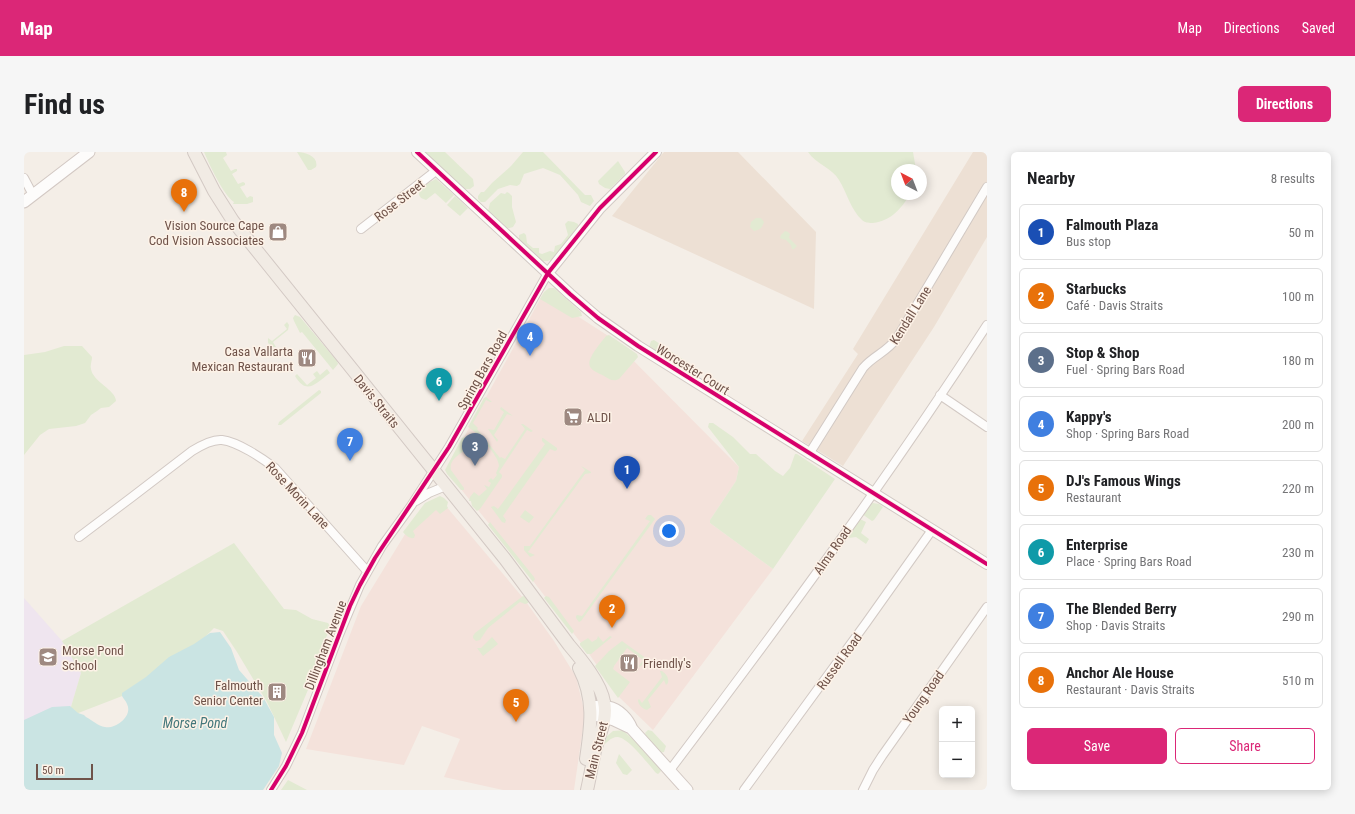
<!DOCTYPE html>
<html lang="en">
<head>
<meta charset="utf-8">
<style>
	body { margin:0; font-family:"Roboto Condensed",sans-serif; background:#f6f6f6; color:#202124 }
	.controls { position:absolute; right:12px; bottom:12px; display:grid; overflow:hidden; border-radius:6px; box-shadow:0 2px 10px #0003 }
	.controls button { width:36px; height:36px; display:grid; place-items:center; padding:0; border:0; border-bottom:1px solid #e0e0e0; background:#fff; color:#202124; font:20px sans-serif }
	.compass { position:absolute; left:867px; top:12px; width:36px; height:36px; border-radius:50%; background:#fff; box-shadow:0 2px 10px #0003; rotate:318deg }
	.scale { position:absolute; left:12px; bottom:10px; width:57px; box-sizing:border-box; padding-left:4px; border:2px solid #6f534a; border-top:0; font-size:11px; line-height:14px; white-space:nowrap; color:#6f534a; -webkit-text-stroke:3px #fdf2e7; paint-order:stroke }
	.you { position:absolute; left:645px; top:379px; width:14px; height:14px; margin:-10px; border:3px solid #fff; border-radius:50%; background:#1a73e8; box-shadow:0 0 0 6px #1a73e833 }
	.badge { display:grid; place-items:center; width:26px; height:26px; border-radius:50%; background:#db2777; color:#fff; font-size:13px; font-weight:700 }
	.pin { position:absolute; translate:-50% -33px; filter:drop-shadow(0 1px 2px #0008) }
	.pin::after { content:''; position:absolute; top:21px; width:14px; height:12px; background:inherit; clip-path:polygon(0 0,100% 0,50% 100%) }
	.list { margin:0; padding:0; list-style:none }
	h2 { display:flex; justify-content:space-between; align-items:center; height:52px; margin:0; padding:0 16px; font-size:17px }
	h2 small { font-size:13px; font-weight:400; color:#757577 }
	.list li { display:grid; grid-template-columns:26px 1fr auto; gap:12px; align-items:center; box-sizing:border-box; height:56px; margin:0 8px 8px; padding:0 8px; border:1px solid #e0e0e0; border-radius:6px }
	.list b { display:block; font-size:15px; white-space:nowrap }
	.list p { margin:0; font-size:13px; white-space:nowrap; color:#757577 }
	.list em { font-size:13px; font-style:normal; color:#757577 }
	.actions { display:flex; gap:8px; padding:12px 16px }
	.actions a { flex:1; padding:9px 0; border:1px solid #db2777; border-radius:6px; text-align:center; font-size:14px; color:#db2777 }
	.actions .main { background:#db2777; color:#fff }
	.map { position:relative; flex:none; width:963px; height:638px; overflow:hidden; border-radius:6px }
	header { display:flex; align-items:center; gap:24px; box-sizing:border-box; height:56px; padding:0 20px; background:#db2777; color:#fff }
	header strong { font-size:19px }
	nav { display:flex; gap:22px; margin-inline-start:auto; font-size:14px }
	.intro { display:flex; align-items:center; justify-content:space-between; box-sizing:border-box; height:96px; padding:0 24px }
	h1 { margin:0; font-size:28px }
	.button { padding:10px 18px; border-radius:6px; background:#db2777; color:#fff; font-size:14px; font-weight:700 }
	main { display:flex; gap:24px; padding:0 24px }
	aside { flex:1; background:#fff; border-radius:6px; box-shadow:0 2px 10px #0003 }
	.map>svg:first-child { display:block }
	.residential { fill:#ede0d4 }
	.commercial { fill:#f4e2db }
	.education { fill:#efe5ef }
	.green { fill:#e2ead2 }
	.water { fill:#cae4e3 }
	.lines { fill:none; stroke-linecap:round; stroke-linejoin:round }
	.minor-casing { stroke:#d2c9c4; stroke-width:10 }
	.tertiary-casing { stroke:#d2c9c4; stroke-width:12 }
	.secondary-casing { stroke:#d3c9c4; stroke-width:13 }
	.primary-casing { stroke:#d3c9c4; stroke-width:14 }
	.minor { stroke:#fdfcfb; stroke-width:8 }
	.tertiary { stroke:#fdfcfb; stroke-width:10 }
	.secondary { stroke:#fdfcfb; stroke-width:11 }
	.primary { stroke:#f1ebe4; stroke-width:12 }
	.cycleway-casing { stroke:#fdf2e7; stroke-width:6 }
	.cycleway { stroke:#d6006c; stroke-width:4 }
	.labels { text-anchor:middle; stroke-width:3; stroke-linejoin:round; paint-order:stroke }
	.street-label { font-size:13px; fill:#6f534a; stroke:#fdf2e7 }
	.poi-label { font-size:13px; fill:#6f534a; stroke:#fdf2e7; text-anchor:end }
	.water-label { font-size:14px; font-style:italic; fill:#43777b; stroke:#fdf2e7 }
</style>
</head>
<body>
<header>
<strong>Map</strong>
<nav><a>Map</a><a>Directions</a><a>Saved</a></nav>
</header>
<div class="intro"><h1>Find us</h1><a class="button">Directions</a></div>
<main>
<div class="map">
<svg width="963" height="638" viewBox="0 0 963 638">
	<rect width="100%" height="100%" fill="#f4eee7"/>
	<path class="residential" d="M640 0H714L792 80 790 157 588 64Z
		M949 0H963V85L910 175 819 314 778 289 834 202 829 197Z"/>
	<path class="commercial" d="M519 142 586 185 715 315 712 329 686 368V371L749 417 629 578 594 544 561 496 536 464 467 374 423 320V316Z
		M416 347 500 447 530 489 552 525 561 562 550 638H479L420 625 436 587 398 574 380 613 282 597 337 454 383 379Z"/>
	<path class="education" d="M0 446 38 489 57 521 44 565 0 575Z"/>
	<path class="green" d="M180 0H202L203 3 199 6 207 19 211 17H213V19L208 22 214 32 219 30 221 31V33L216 35 223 46 226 44 229 45V50L223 52H209L210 50C200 44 185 12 180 0Z
		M273 0C282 0 295 5 292 15L287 18H284Z
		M399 0H421L449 27 450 34 446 37H440Z
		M499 0H519L561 43H567L570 49 566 54 557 50 554 43 536 23 519 16 500 22 496 32 493 34 486 33 474 37 461 50H457L454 47V44L457 40H460L468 31 487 14Z
		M784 0H889L892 18H873V42H886C878 56 867 69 849 71 846 71 841 71 838 68 827 58 823 41 815 28 808 16 792 12 784 0Z
		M594 9 601 20V22L586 37 581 36 575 32 574 29Z
		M412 27 430 43 422 51 411 41 402 48 397 46 395 43 396 35Z
		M483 40 485 41 488 44V55L492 70 489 75 482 77 464 59 466 51 477 41 481 42Z
		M431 44 444 56 436 64 423 53Z
		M732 66H737L740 70C738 76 736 78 730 79L726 75 727 70Z
		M544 69 550 70 554 72V74L530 106 524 109H518L495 88V83L500 81 502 83 503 91 509 96H515V101L518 102 526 99 530 100 531 94 537 92 544 83 541 72Z
		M761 79 764 80 766 82 765 86 773 94 770 97H768L767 93 762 88 758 87 756 86 757 83Z
		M525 136H530L557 160 558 164 548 166 516 147 520 140Z
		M271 163 276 165 313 209 314 212 309 218 278 180 276 181 270 169 269 166Z
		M263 170 265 173 264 178 249 190 252 195H249L244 191V186L248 189 263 177 260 173Z
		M585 183 613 202 614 205 595 227C589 230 585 227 580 224 577 222 570 220 567 216 560 209 577 191 582 184Z
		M630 188 663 210 665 213 662 216H658L625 195 627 189Z
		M40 194H58L68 205C68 209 66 213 67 217 69 230 92 238 92 249L85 255 77 256 73 259 67 263 61 271 52 274 25 277 16 283 0 303V203L21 200Z
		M303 217 306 221C292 231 283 244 271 224L273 222 283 233 292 226 289 222 293 219 296 223Z
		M295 238 297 239V241L257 273H254L255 270Z
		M462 245 468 250H466L462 248 449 271 454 276 453 277 476 306 477 305 481 307 501 277 497 272H499L509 279 507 280 503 278 475 320 478 323V325L456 357 453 359 448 354 447 349H445L446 345 450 340 455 344 463 337 460 333 465 335 467 331 464 329 467 326 469 328 473 323 472 321 475 314C475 304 453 280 444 275L460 246Z
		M477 255 489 264 483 262 470 283 474 288 473 290 464 277 470 278 480 260 476 257Z
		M685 271H689L709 285 726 302H732L751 319 759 324 766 316 771 302H773L811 327 749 417 686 371V368L712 329 715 315 684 275Z
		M441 285 447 289 448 292C441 300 424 306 427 318L440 336V338H437L423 322 421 318 438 286Z
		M518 286H519L533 296V298L531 299 526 297 479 364 482 368 481 371 478 370 467 355 470 354 474 357 521 292 518 289Z
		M557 314 559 315 567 320V321L561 322 504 400 511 403 506 405 500 398V394H506L561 318Z
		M416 344 420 346 424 350 423 354 424 356 416 362 412 358 389 379 391 383 390 386C386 387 381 383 379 380L401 351Z
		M849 351 855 352 859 355 850 368 848 369 838 362 844 353Z
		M501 358 510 365 505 371 496 365Z
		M624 363H627L631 367 557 469 555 470 552 466V464L553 463 558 464 626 369 621 367Z
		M834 366 842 370 837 381 845 387 842 392 832 385 825 386 823 385Z
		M466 370 510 425 511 427 509 430 464 373Z
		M210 391 260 457 272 458 288 467 304 471 306 474V478L300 489 298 500 294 503 297 507 262 590 243 550 213 500 199 479 190 476 137 529 44 565 57 521 38 489Z
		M499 444 502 445 505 449 504 451 501 452 496 450 464 476 456 488 452 489 449 486V484L451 481Z
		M522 444 525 445 550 479 548 482 520 446Z
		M574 484 579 490 586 484 588 485 567 502H563L556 493V491L564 486 568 490 573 487Z
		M468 485 474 492 459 504 453 496H457Z
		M598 489 623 507 616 515 615 514 619 508 603 496 590 514 589 517 606 530 594 546 571 514 585 499Z
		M636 519H638C642 522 645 525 644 531L642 533 640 528 624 548 627 555 623 558C619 557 614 553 614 548L615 547 618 551 638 525Z
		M624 578 628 579 642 594 640 600 636 601 623 586 621 581Z
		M589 579C592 579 595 578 599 579 606 583 634 612 637 619L634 622 632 621C625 613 603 584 593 585 587 585 581 592 578 595L582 585Z
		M595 602 608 618 603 623 599 622 592 611Z
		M264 628 283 638H257Z"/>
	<path class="water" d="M196 480 207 496 215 518 239 545 250 565V583L258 601 255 614 239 638H0V568L28 555 46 554 54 561 60 563 62 565C68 568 74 574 81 575 92 577 109 564 103 552 102 549 99 546 98 544V541L122 525 145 505 170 492 186 481Z"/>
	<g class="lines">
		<defs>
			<path id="minor" d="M0 26 9 43
				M337 77 413 18
				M916 243 963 275
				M785 302 839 216C850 203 862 201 873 186L963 35
				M392 349 405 341 422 334
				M55 385 108 345 168 299C176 294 188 287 198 288 214 290 238 306 251 316L343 419
				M646 618C756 473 864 326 963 173
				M247 638 262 614 278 581 315 483 336 433 358 394 387 354 425 295 524 121
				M720 638 842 471 908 378
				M839 638 849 618 858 604 963 455"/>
			<path id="tertiary" d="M393 0 546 142 574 166 614 194 963 412
				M524 121 576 56 632 0"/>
			<path id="secondary" d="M0 50 65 0
				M567 555C572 555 579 553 584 555 595 557 604 567 608 577L663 638
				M567 562 590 568 607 576"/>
			<path id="primary" d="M170 0 190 39 209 69 481 407 545 493C557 507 577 531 580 550 584 566 575 583 571 599 568 612 566 625 563 638
				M555 516C571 547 567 573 562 607"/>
		</defs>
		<use href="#minor" class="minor-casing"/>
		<use href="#tertiary" class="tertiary-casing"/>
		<use href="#secondary" class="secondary-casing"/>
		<use href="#primary" class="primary-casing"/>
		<use href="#minor" class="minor"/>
		<use href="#tertiary" class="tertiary"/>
		<use href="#secondary" class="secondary"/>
		<use href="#primary" class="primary"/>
		<defs>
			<path id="cycleway" d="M393 0 546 142 574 166 614 194 963 412
				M247 638 262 614 278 581 326 454 336 433 351 406 425 295 524 121 576 56 632 0"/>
		</defs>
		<use href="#cycleway" class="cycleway-casing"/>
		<use href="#cycleway" class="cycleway"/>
	</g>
	<defs>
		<symbol id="shop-square" viewBox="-11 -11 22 22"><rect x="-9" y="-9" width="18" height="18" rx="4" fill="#9e8981" stroke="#fdf2e7"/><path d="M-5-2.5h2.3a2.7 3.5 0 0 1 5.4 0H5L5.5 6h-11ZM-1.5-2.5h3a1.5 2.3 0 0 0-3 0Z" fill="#fff"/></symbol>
		<symbol id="restaurant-square" viewBox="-11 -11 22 22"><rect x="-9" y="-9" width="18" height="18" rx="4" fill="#9e8981" stroke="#fdf2e7"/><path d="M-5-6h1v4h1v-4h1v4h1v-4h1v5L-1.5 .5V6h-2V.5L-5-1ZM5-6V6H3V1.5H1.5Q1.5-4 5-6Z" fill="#fff"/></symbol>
		<symbol id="supermarket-square" viewBox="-11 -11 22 22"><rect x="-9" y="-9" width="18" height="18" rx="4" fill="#9e8981" stroke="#fdf2e7"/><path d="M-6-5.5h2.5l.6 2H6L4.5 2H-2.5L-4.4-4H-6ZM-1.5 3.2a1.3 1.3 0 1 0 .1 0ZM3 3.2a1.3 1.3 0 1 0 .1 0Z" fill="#fff"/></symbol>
		<symbol id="school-square" viewBox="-11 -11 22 22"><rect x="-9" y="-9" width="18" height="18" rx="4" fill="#9e8981" stroke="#fdf2e7"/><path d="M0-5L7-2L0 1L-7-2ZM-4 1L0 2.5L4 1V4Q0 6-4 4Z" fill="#fff"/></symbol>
		<symbol id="building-square" viewBox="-11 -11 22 22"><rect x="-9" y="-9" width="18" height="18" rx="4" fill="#9e8981" stroke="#fdf2e7"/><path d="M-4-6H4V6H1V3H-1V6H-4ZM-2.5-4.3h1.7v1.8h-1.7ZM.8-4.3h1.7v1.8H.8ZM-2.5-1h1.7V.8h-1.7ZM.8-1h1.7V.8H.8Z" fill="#fff"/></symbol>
	</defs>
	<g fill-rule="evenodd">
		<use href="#shop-square" x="243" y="69" width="22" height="22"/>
		<use href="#restaurant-square" x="272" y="195" width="22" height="22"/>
		<use href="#supermarket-square" x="538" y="254" width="22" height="22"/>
		<use href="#school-square" x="13" y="494" width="22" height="22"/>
		<use href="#restaurant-square" x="594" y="500" width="22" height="22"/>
		<use href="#building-square" x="242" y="529" width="22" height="22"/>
	</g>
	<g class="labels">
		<g class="street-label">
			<text transform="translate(375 48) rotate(-38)" y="5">Rose Street</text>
			<text transform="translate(886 163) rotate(-58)" y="5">Kendall Lane</text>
			<text transform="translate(669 217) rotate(32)" y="5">Worcester Court</text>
			<text transform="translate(458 218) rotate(-61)" y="5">Spring Bars Road</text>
			<text transform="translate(353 249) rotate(51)" y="5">Davis Straits</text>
			<text transform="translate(274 343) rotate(47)" y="5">Rose Morin Lane</text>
			<text transform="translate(808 398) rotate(-55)" y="5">Alma Road</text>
			<text transform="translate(301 493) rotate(-69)" y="5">Dillingham Avenue</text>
			<text transform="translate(815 509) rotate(-54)" y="5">Russell Road</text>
			<text transform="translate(899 545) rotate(-55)" y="5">Young Road</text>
			<text transform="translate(572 598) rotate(-76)" y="5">Main Street</text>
		</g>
		<g class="poi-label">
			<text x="240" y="78">Vision Source Cape<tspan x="240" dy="15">Cod Vision Associates</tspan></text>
			<text x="269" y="204">Casa Vallarta<tspan x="269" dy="15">Mexican Restaurant</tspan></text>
			<text x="563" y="270" text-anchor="start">ALDI</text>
			<text x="38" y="503" text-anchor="start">Morse Pond<tspan x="38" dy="15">School</tspan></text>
			<text x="619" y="516" text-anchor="start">Friendly's</text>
			<text x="239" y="538">Falmouth<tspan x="239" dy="15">Senior Center</tspan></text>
		</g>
		<g class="water-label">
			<text x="171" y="576">Morse Pond</text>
		</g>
	</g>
</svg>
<div class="controls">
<button>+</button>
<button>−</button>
</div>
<svg class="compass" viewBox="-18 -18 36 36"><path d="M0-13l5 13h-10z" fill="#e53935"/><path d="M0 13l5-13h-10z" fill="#757577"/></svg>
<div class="scale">50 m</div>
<div class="you"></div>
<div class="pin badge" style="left:603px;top:337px;background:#1a4fb4">1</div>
<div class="pin badge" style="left:588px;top:476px;background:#e8710a">2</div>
<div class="pin badge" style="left:451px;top:314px;background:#5c6f8a">3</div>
<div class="pin badge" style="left:506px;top:204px;background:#3f7fe0">4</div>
<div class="pin badge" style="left:492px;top:570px;background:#e8710a">5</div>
<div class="pin badge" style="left:415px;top:249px;background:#0f9aa8">6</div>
<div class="pin badge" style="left:326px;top:309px;background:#3f7fe0">7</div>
<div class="pin badge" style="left:160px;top:60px;background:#e8710a">8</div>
</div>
<aside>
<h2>Nearby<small>8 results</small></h2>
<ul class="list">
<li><span class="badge" style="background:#1a4fb4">1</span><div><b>Falmouth Plaza</b><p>Bus stop</p></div><em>50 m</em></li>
<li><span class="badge" style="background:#e8710a">2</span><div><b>Starbucks</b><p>Café · Davis Straits</p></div><em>100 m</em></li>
<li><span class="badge" style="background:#5c6f8a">3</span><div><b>Stop &amp; Shop</b><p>Fuel · Spring Bars Road</p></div><em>180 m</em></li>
<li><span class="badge" style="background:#3f7fe0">4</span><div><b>Kappy's</b><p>Shop · Spring Bars Road</p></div><em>200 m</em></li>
<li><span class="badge" style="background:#e8710a">5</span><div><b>DJ's Famous Wings</b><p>Restaurant</p></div><em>220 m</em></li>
<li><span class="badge" style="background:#0f9aa8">6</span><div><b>Enterprise</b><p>Place · Spring Bars Road</p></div><em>230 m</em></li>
<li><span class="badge" style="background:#3f7fe0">7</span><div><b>The Blended Berry</b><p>Shop · Davis Straits</p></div><em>290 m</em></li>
<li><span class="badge" style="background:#e8710a">8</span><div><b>Anchor Ale House</b><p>Restaurant · Davis Straits</p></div><em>510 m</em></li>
</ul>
<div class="actions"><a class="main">Save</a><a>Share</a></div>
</aside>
</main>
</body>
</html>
